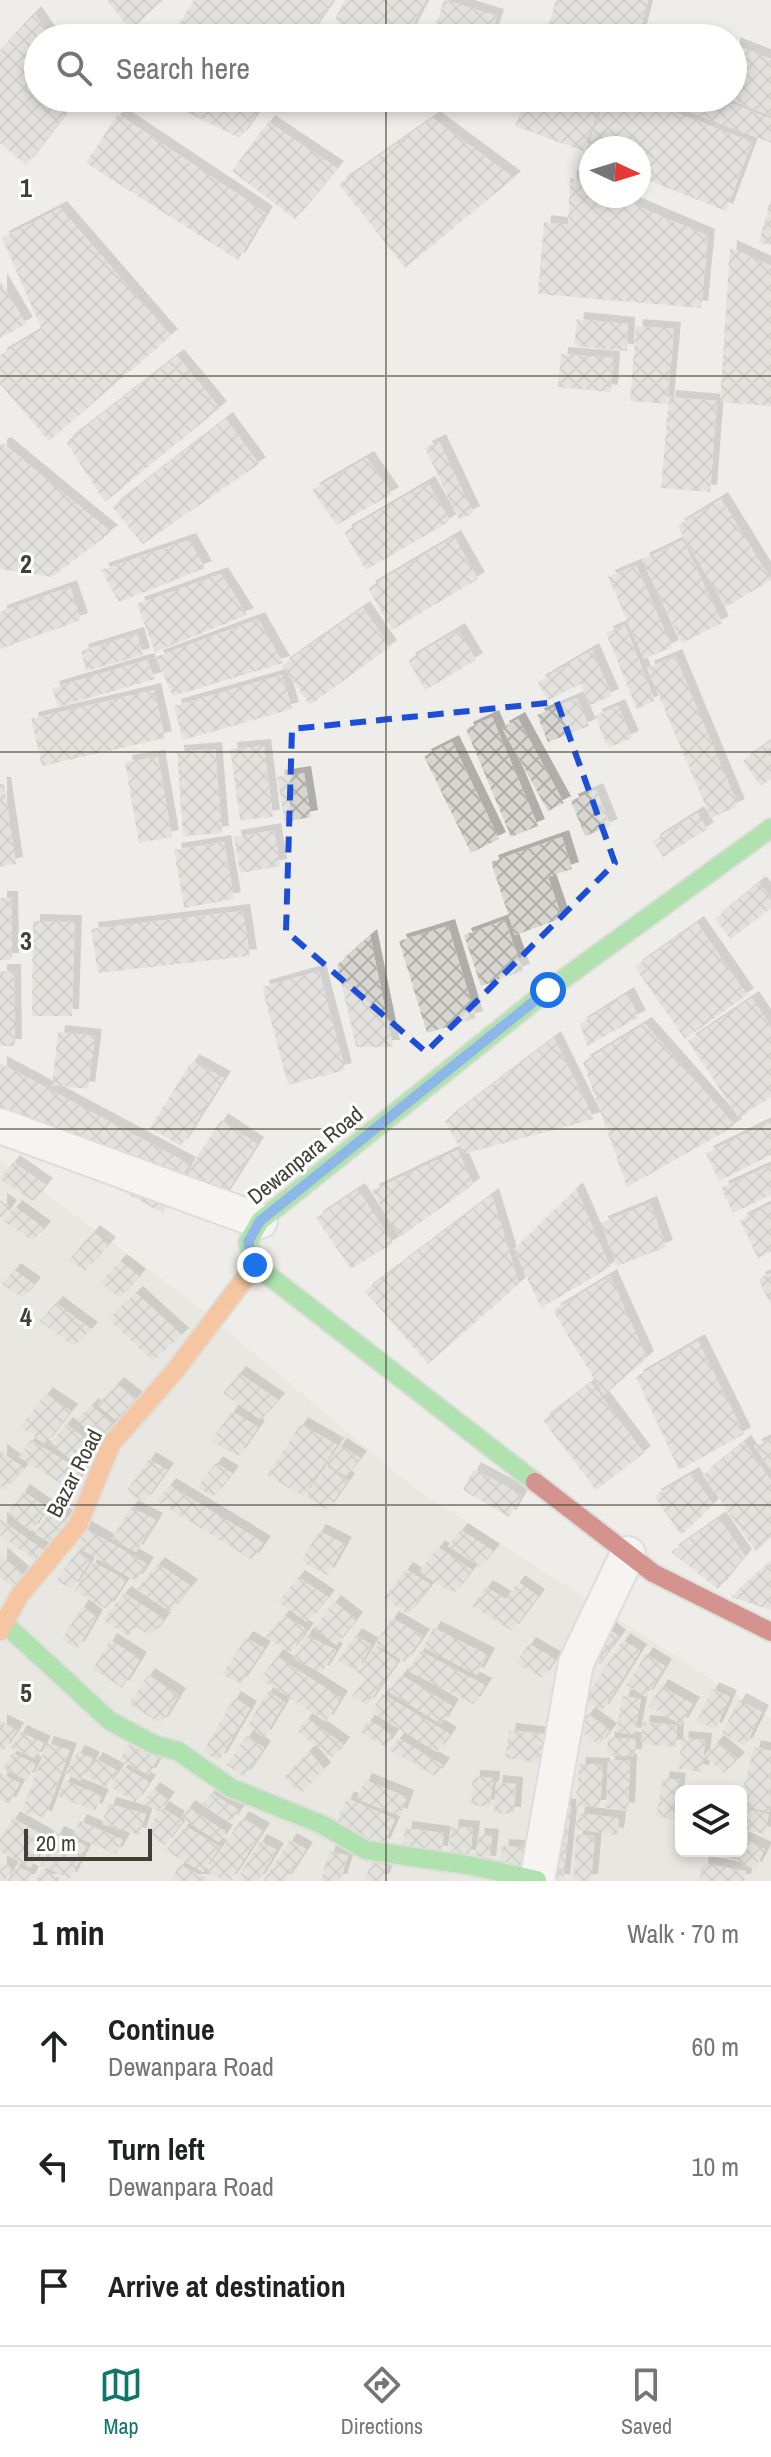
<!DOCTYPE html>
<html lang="en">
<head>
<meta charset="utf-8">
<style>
	body { margin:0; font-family:"Archivo Narrow",sans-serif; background:#f6f6f6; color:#202124 }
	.controls { position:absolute; right:24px; bottom:24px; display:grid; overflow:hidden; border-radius:12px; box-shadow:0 4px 12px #0003 }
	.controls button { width:72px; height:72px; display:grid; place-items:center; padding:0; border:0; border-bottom:2px solid #e0e0e0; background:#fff; color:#202124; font:40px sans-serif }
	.compass { position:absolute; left:579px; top:136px; width:72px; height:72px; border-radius:50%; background:#fff; box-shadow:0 4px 12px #0003; rotate:94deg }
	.scale { position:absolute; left:24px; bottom:20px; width:128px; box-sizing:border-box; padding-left:8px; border:4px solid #433f36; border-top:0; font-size:22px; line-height:28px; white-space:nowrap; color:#433f36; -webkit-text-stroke:6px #fff; paint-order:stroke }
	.stop { position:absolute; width:24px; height:24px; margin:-18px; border:6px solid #1a73e8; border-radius:50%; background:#fff }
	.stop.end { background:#1a73e8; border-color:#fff; box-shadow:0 2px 8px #0008 }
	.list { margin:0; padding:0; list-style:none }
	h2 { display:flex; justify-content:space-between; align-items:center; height:104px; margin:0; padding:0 32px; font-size:34px }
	h2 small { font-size:26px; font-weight:400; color:#757577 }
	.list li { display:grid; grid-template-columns:52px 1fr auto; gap:24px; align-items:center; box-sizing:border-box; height:120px; padding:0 32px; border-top:2px solid #e0e0e0 }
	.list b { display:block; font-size:30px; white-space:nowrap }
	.list p { margin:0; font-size:26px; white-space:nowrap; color:#757577 }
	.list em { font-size:26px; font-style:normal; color:#757577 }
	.icon { flex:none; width:44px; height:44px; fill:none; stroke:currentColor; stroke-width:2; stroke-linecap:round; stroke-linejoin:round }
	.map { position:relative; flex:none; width:771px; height:1881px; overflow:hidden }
	.search { position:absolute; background:#fff; box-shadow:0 4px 12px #0003; left:24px; right:24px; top:24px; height:88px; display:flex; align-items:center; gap:20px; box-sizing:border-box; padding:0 28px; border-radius:44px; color:#757577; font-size:30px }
	.sheet { height:464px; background:#fff }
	nav { display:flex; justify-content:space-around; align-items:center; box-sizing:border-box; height:112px; border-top:2px solid #e0e0e0; background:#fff; font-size:22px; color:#757577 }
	nav a { display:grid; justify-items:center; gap:4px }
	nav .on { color:#0f766e }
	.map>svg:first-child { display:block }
	.residential { fill:#e1dfd7; fill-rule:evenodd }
	.building { fill:url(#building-cross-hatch); filter:url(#shadow) }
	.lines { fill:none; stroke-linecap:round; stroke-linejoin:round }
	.street-casing { stroke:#cac9c5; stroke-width:38 }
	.fast-casing { stroke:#cccac1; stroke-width:22 }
	.slow-casing { stroke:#cccac1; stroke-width:22 }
	.jam-casing { stroke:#cccac1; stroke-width:22 }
	.street { stroke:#fcfcfc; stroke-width:34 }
	.fast { stroke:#63d668; stroke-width:18 }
	.slow { stroke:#ff974d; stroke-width:18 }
	.jam { stroke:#b3261e; stroke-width:18 }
	.route { stroke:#1a73e8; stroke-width:10 }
	.marked { fill:none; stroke:#1d4ed8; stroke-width:6; stroke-dasharray:16 10; stroke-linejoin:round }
	.grid { fill:none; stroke:#433f36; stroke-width:2; stroke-opacity:0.55 }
	.labels { text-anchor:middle; stroke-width:6; stroke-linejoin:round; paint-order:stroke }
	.street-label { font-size:22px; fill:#433f36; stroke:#fff }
	.grid-label { font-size:26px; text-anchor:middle; font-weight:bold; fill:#433f36; stroke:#fff; stroke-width:6; stroke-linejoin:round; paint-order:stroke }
</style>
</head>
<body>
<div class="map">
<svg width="771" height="1881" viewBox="0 0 771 1881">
	<defs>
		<pattern id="building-cross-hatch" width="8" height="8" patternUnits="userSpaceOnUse" patternTransform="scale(2)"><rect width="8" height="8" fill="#d8d6d1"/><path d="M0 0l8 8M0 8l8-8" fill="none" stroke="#b1afaa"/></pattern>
		<filter id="shadow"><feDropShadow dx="7" dy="-7" stdDeviation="0" flood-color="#0004"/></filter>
	</defs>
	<rect width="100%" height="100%" fill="#eeede9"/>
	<path class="residential" d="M0 1160 195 1304 414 1488 771 1718V1881H0ZM681 1791H741V1851H681Z"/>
	<path class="building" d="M107 0H163L131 30Z
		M194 0H333L307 38H170Z
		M345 0H426L406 38H369L335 20Z
		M444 0 497 16 490 38H431Z
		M556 0H648L638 38H548L545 37Z
		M34 13 52 38H38V98H77L26 165 0 143V50Z
		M733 44 771 59V116L726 98H733Z
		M157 98H267L240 138Z
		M526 98H603L583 151 515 126Z
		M606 98H637L752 142 726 211 639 177V148H591V158L584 155Z
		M695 98H717L771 119V143L690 112Z
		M118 114 266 213 238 260 86 163Z
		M433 118 514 178 405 268 339 184Z
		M268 122 337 168 295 219 232 171Z
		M570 177 591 186V196H614L708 236 701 308 538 294 544 222 568 225Z
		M770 201H771V245L759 243Z
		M60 208 171 336 49 441 0 384V355L42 330 2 238Z
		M730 247 771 266V406L720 402Z
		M0 280 26 324 0 338Z
		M577 319 628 324 627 351 574 346Z
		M636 326 674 329 667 404 630 401Z
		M561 354 613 358 611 392 558 387Z
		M177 356 220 408 105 502 66 442Z
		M669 397 717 401 710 492 661 488Z
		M226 419 259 464 143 544 112 507Z
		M439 441 473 513 459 520 425 448Z
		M4 444 111 532 52 577 0 569V446Z
		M367 458 392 494 337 525 312 490Z
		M428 483 450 521 366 570 344 532Z
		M721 499 771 580 726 607 677 526Z
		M454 537 478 579 392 630 368 588Z
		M189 540 205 568 119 602 101 570Z
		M683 540 722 623 682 643 642 560Z
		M636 565 672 647 644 659 608 577Z
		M221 574 247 615 155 652 137 604Z
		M70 587 81 620 0 649V612Z
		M363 608 390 647 310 705 282 665Z
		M258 619 283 663 173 696 156 657Z
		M625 625 655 701 637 709 606 633Z
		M458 630 476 660 425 690 408 660Z
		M137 634 143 655 86 671 81 651Z
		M592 650 612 696 590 705 581 684 548 700 538 682Z
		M675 656 738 806 711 818 647 668Z
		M147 660 155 679 58 707 52 688Z
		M282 675 292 709 183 740 174 706Z
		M154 690 165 738 42 766 31 719Z
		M577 698 589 726 548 742 537 715Z
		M618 706 632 738 608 748 595 716Z
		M492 717 538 826 511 837 466 729Z
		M518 719 564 803 548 811 502 728Z
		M771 741V779L761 786 743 761Z
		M452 742 499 839 471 853 424 756Z
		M264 746 273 817 240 820 230 749Z
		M215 749 222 833 183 836 177 752Z
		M158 757 172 837 139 843 125 762Z
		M304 773 311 817 285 822 277 777Z
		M0 784H4L16 864 0 867Z
		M596 790 611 826 585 836 571 801Z
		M697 813 707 829 663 857 653 841Z
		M274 830 280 866 240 873 234 837Z
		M562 837 572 869 548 877 562 918 515 935 491 862Z
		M224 842 234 899 184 908 174 850Z
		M759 883 771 898V908L731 939 715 919Z
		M0 898H11L12 960H0Z
		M243 911 250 956 98 973 91 929Z
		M505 920 523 971 481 986 464 935Z
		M33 921 75 922 72 1016H32Z
		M697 923 747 995 685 1039 635 967Z
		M448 926 476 1018 427 1033 399 941Z
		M370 936 393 1047H356L337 965Z
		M0 971H14L15 1046H0Z
		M319 971 345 1070 288 1085 262 987Z
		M627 994 639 1017 587 1046 580 1024Z
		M752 998 771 1027V1097L739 1118 688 1041Z
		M645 1024 735 1126 627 1187 583 1062Z
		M58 1032 95 1036 88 1089 52 1085Z
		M554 1038 594 1119 463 1154 445 1121Z
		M192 1061 224 1078 181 1146 150 1128Z
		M0 1063 189 1164 163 1213 0 1127Z
		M221 1120 257 1144 219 1204 183 1179Z
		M771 1121V1155L719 1181 706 1153Z
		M458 1150 473 1185 400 1237 372 1191Z
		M13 1162 46 1185 33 1201 0 1179Z
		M771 1165V1195L733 1213 721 1188Z
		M576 1189 610 1267 541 1308 514 1249Z
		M358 1190 393 1243 351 1269 316 1218Z
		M492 1195 519 1284 428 1364 365 1291Z
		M0 1200 10 1207 2 1218 0 1216Z
		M650 1203 666 1247 617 1266 601 1223Z
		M771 1204V1252L758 1258 740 1220Z
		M15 1207 44 1228 33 1241 4 1221Z
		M93 1232 109 1244 85 1271 69 1260Z
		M120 1261 139 1276 120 1298 100 1283Z
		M14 1270 34 1284 23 1298 2 1284Z
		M771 1273V1305L758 1279Z
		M610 1276 647 1358 604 1395 553 1311Z
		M136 1293 182 1335 153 1361 108 1319Z
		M56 1303 91 1329 74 1347 40 1321Z
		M698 1341 744 1434 679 1470 636 1377Z
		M239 1373 278 1400 261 1420 223 1393Z
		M591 1383 644 1453 596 1490 543 1420Z
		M117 1384 140 1402 120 1423 97 1405Z
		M46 1394 71 1411 45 1444 20 1427Z
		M92 1405 116 1427 101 1441 77 1420Z
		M232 1411 258 1427 238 1456 211 1441Z
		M66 1424 101 1451 85 1469 50 1444Z
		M301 1424 337 1445 303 1496 267 1475Z
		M771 1438V1470L754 1446Z
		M31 1440 83 1472 71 1490 19 1457Z
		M744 1442 771 1481V1536L756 1552 703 1475Z
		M340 1445 360 1458 346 1476 326 1464Z
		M0 1451 24 1468 5 1490 0 1486Z
		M149 1459 167 1470 144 1502 126 1492Z
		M216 1463 232 1473 213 1497 197 1487Z
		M326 1466 348 1480 327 1510 305 1496Z
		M474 1469 522 1495 509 1517 463 1490Z
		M692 1474 713 1505 681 1535 654 1496Z
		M169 1485 264 1543 252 1560 157 1501Z
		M23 1491 47 1508 31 1531 8 1514Z
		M131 1507 156 1520 136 1552 112 1539Z
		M51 1508 71 1519 55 1545 35 1534Z
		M719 1518 745 1556 718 1589 671 1552Z
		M0 1519 46 1552 39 1563 0 1535Z
		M78 1524 147 1564 136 1581 67 1541Z
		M461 1530 493 1551 480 1567 448 1546Z
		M319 1531 345 1544 327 1575 301 1561Z
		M438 1547 472 1570 453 1594 419 1572Z
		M76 1552 91 1560 72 1589 56 1581Z
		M0 1554 23 1574 14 1589 0 1577Z
		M771 1561V1610L731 1597Z
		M93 1562 126 1580 107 1609 74 1591Z
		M158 1564 191 1586 170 1612 137 1589Z
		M406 1569 431 1585 408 1614 384 1598Z
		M298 1577 328 1597 307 1622 278 1602Z
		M518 1582 538 1596 512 1631 472 1606 486 1587 506 1599Z
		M124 1593 164 1619 151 1636 136 1626 128 1636 103 1620Z
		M334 1602 356 1619 336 1645 314 1628Z
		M82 1606 96 1617 77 1649 62 1639Z
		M284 1615 307 1630 290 1653 266 1637Z
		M392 1618 423 1636 405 1662 375 1644Z
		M607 1627 619 1637 593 1671 581 1662Z
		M434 1628 488 1655 477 1675 423 1647Z
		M306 1635 336 1650 322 1673 293 1658Z
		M355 1635 372 1645 356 1671 338 1661Z
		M246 1638 264 1648 240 1684 222 1674Z
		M110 1640 140 1659 122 1688 93 1669Z
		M623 1640 640 1651 602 1711 584 1700Z
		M529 1644 555 1659 542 1678 516 1663Z
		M375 1647 398 1661 367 1705 352 1696 366 1678 357 1672Z
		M420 1651 485 1685 473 1704 408 1671Z
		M646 1654 665 1666 646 1697 627 1685Z
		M276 1656 341 1698 326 1722 261 1679Z
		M148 1675 179 1695 161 1724 129 1704Z
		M401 1675 452 1706 441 1724 389 1692Z
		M661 1686 693 1704 681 1725 649 1706Z
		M712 1689 730 1697 715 1730 697 1721Z
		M268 1691 285 1702 264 1737 247 1726Z
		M383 1694 450 1734 437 1752 371 1712Z
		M623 1696 641 1699 634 1735 616 1732Z
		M234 1698 250 1708 219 1761 203 1752Z
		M739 1700 762 1712 745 1746 722 1733Z
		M588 1714 610 1730 599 1745 577 1729Z
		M307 1718 343 1744 332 1758 297 1731Z
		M369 1720 393 1735 385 1747 360 1732Z
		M0 1721 17 1730 3 1751 0 1749Z
		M643 1722 677 1725 676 1747 641 1744Z
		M509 1730 544 1734 540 1763 505 1758Z
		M20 1732 44 1743 35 1759 11 1748Z
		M247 1736 264 1748 244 1777 227 1765Z
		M398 1738 443 1765 435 1776 390 1750Z
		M608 1738 636 1739 635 1756 607 1755Z
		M682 1738 705 1740 702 1772 679 1769Z
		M717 1742 738 1759 724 1773 704 1756Z
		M47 1743 70 1750 45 1818 22 1811Z
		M130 1743 159 1757 149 1775 120 1760Z
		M754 1747 771 1751 770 1812 741 1805V1796Z
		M309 1751 324 1769 300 1794 284 1777Z
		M78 1752 93 1759 80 1781 65 1773Z
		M12 1753 36 1764 27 1780 3 1769Z
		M96 1759 118 1771 106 1787 85 1775Z
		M608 1760 630 1761 628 1810 606 1808Z
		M579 1764 603 1765 600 1807 576 1806Z
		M124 1767 149 1782 135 1802 110 1787Z
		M0 1773 20 1783 9 1804 0 1800Z
		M473 1777 493 1778 490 1807 471 1805Z
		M663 1778 679 1780 673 1820 656 1816Z
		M365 1780 407 1797 400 1816 357 1799Z
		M65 1781 102 1796 95 1811 58 1796Z
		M496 1782 516 1784 514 1814 494 1813Z
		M153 1789 168 1799 158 1812 143 1802Z
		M211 1793 239 1810 231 1822 203 1804Z
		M347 1798 395 1819 383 1846 335 1825Z
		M109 1804 146 1814 139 1835 102 1824Z
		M554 1805 571 1806 563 1881H547Z
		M188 1807 226 1832 219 1842 181 1817Z
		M162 1808 183 1821 165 1845 145 1833Z
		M741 1808 769 1814 764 1834 741 1828Z
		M578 1813 619 1818 617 1835 576 1829Z
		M13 1818 48 1838 30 1868 0 1851V1838Z
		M242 1818 263 1830 230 1881H225L207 1871Z
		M80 1821 123 1840 115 1854 73 1835Z
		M185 1826 220 1847 203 1872 166 1851Z
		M452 1826 473 1828 470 1857 448 1855Z
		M405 1828 444 1833 441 1853 403 1849Z
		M57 1833 87 1846 70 1879 40 1865Z
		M478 1835 492 1836 489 1863 475 1862Z
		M576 1835 595 1836 591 1881H573Z
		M741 1838 765 1849 755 1869 720 1853 721 1851H741Z
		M290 1840 306 1849 285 1881H263Z
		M260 1841 277 1850 258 1881H236Z
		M502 1846 535 1848 532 1872 500 1869Z
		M329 1851 348 1856 340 1881H321Z
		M373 1860 388 1867 382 1881H364Z
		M0 1862 12 1868 5 1881H0Z
		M702 1863 746 1871 744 1881H699Z
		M180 1865 212 1881H170Z
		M16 1866 32 1873 28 1881H7Z
		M41 1869 60 1878 59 1881H36Z"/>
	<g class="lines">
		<defs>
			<path id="street" d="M0 1126 260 1221
				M537 1881 576 1663 628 1554"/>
			<path id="fast" d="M535 1482 255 1265 248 1242 260 1221 548 990 771 828
				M4 1623 110 1721 155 1745 178 1751 231 1788 323 1825 366 1850 468 1865 537 1880"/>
			<path id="slow" d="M0 1631 19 1596 78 1525 111 1444 174 1372 255 1265"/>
			<path id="jam" d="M535 1482 653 1573 771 1632"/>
		</defs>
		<use href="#street" class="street-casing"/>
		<use href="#fast" class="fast-casing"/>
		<use href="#slow" class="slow-casing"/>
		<use href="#jam" class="jam-casing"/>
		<use href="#street" class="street"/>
		<use href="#fast" class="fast"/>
		<use href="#slow" class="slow"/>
		<use href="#jam" class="jam"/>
	</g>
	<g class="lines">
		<path class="route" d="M255 1265 248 1242 260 1221 548 990"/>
	</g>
	<path d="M0 0H771V1881H0ZM557 702 615 863 426 1052 286 931 292 729Z" fill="#eeede9" fill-opacity=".55" fill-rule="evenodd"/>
	<path class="marked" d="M557 702 615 863 426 1052 286 931 292 729Z"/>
	<path class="grid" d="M386 0V38M386 98V1881M0 376H771M0 752H771M0 1129H771M0 1505H771"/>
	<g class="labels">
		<g class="street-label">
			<text transform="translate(305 1155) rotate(-39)" y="8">Dewanpara Road</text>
			<text transform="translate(74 1473) rotate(-63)" y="8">Bazar Road</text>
		</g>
	</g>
	<g class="grid-label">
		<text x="26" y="197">1</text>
		<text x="26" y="573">2</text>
		<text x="26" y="950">3</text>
		<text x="26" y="1326">4</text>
		<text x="26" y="1702">5</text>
	</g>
</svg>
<div class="controls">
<button><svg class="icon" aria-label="layers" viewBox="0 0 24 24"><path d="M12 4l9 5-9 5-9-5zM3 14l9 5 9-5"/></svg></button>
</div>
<svg class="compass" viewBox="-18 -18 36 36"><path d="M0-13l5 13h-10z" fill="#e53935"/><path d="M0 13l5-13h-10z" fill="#757577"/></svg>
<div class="scale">20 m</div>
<div class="stop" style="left:548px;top:990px"></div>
<div class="stop end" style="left:255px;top:1265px"></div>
<div class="search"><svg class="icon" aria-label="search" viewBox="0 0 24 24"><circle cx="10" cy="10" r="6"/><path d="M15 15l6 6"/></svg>Search here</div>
</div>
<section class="sheet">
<h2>1 min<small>Walk · 70 m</small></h2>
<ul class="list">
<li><svg class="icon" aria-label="ahead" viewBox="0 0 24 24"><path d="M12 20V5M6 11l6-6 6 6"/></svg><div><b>Continue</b><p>Dewanpara Road</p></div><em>60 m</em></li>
<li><svg class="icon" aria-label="left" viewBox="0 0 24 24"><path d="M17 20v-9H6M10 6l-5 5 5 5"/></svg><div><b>Turn left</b><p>Dewanpara Road</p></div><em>10 m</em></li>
<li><svg class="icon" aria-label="arrive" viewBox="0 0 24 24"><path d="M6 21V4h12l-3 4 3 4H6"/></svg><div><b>Arrive at destination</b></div></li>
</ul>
</section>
<nav>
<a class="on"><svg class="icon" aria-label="map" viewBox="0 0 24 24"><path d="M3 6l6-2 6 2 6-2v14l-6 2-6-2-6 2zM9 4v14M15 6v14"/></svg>Map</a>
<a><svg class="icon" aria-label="directions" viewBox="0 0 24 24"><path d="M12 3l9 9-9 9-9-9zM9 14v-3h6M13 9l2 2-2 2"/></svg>Directions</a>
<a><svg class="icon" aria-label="saved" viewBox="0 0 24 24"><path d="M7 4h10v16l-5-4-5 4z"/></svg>Saved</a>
</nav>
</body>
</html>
